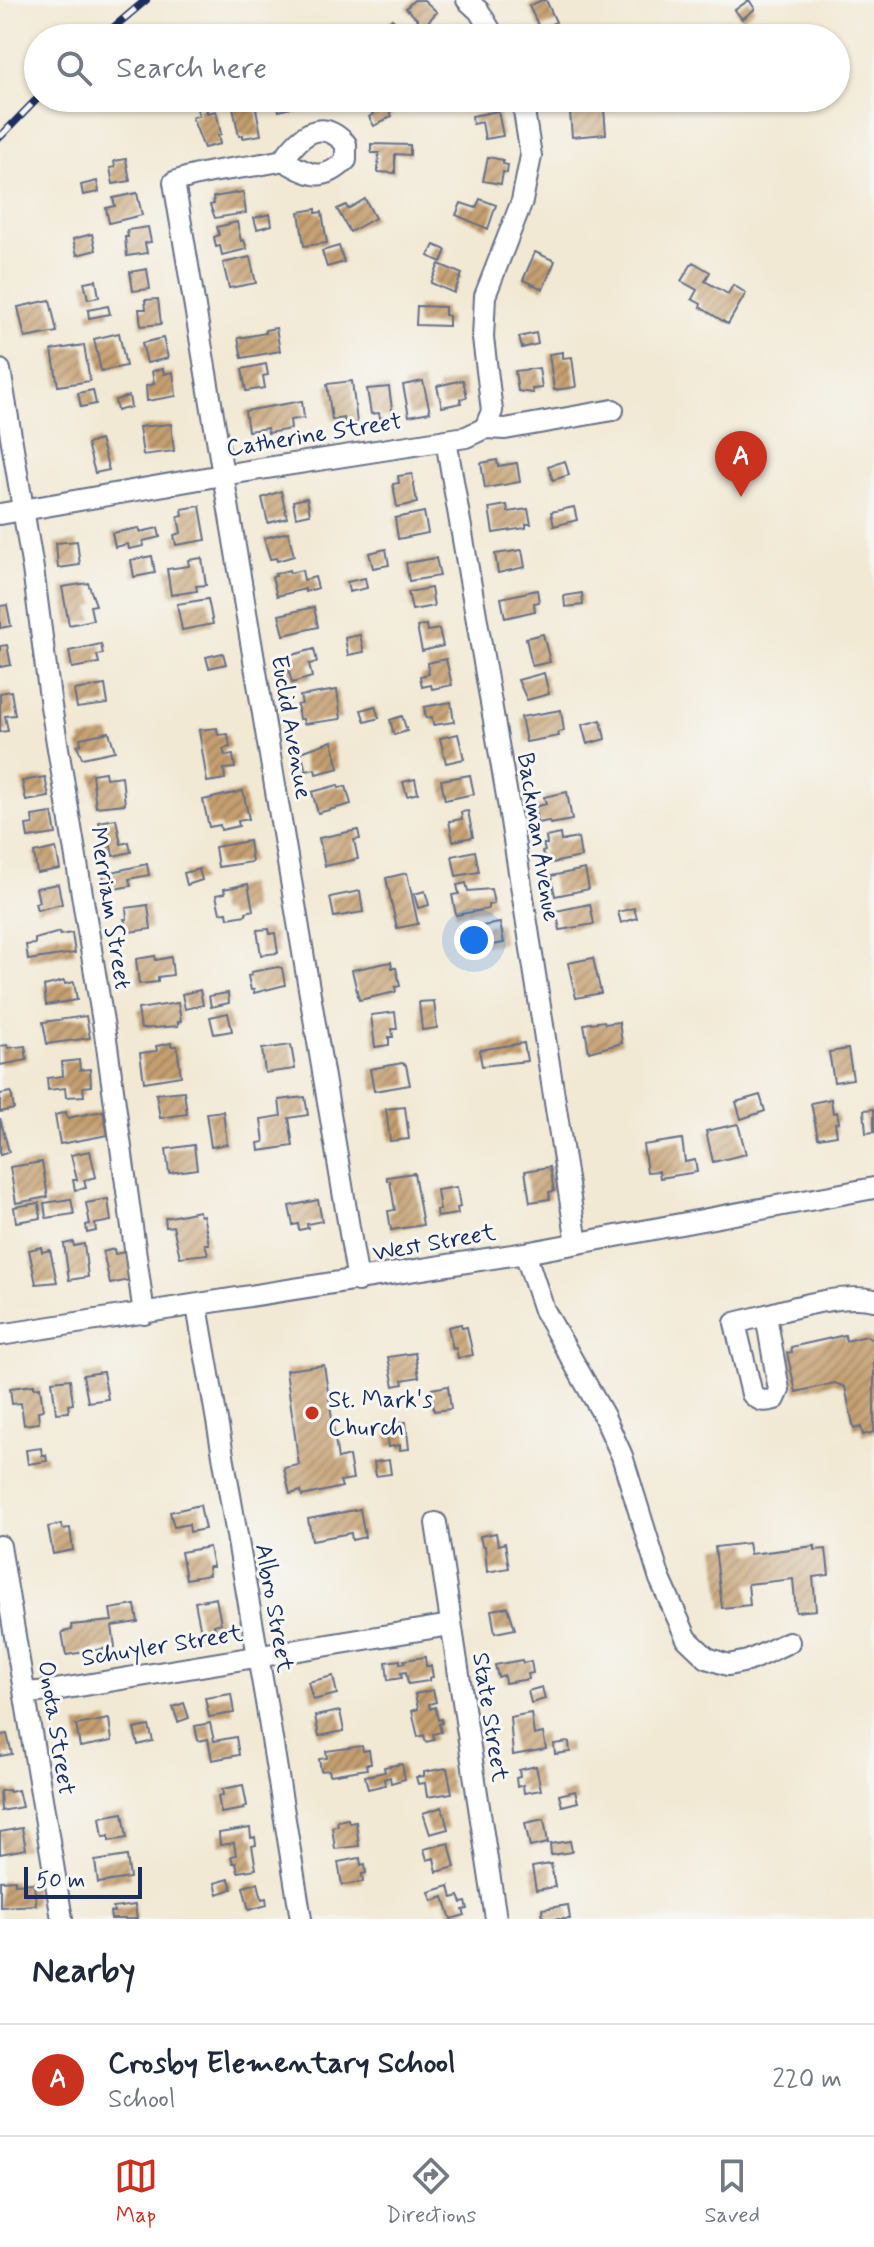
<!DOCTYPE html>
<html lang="en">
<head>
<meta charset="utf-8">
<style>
	body { margin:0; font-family:Mynerve,sans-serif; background:#f6f6f7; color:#1f2937 }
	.scale { position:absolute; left:24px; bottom:20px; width:118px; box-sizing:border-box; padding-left:8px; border:4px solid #1b2f5e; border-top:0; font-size:22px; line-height:28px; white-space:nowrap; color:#1b2f5e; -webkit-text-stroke:6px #f6f6f2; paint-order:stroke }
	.you { position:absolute; left:474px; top:940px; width:28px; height:28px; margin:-20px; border:6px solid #fff; border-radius:50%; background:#1a73e8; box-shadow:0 0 0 12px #1a73e833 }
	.badge { display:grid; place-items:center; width:52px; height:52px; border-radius:50%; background:#c8321e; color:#fff; font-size:26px; font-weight:700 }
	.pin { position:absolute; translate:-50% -66px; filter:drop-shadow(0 2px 4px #0008) }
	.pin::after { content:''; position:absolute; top:42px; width:28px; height:24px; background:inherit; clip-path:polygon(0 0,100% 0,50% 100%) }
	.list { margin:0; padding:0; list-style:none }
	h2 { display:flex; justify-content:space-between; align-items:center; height:104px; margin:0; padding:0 32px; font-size:34px }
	h2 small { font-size:26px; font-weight:400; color:#747a83 }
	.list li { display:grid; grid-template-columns:52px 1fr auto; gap:24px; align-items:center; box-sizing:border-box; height:112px; padding:0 32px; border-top:2px solid #e0e1e3 }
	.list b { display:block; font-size:30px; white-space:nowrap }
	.list p { margin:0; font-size:26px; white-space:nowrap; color:#747a83 }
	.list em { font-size:26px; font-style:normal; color:#747a83 }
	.icon { flex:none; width:44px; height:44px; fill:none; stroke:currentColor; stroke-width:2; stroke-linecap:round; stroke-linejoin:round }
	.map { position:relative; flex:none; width:874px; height:1919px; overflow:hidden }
	.search { position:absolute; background:#fff; box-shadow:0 2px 6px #0004; left:24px; right:24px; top:24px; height:88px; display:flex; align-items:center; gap:20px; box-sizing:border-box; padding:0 28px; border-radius:44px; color:#747a83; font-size:30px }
	.sheet { height:216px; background:#fff }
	nav { display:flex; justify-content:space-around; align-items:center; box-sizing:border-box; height:112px; border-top:2px solid #e0e1e3; background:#fff; font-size:22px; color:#747a83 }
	nav a { display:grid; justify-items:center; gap:4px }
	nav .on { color:#c8321e }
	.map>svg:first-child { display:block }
	.building { fill:url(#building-hatch) }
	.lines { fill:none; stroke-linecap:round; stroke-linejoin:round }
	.minor-casing { stroke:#667087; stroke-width:24 }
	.minor { stroke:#fff; stroke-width:20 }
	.rail-casing { stroke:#1b2f5e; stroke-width:8 }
	.rail { stroke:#f6f6f2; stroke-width:5; stroke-dasharray:15; stroke-linecap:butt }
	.poi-dot { fill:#c8321e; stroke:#f6f6f2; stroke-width:3 }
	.labels { text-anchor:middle; stroke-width:6; stroke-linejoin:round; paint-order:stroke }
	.street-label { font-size:24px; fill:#1b2f5e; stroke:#f6f6f2 }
	.poi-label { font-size:24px; fill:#1b2f5e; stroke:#f6f6f2; text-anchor:start }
</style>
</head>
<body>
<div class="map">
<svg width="874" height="1919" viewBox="0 0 874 1919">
	<defs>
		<pattern id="building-hatch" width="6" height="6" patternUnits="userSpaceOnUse" patternTransform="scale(2)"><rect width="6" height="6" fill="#c59f70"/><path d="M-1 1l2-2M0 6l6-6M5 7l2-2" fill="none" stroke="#9f825f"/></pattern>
	</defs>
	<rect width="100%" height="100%" fill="#f6f6f2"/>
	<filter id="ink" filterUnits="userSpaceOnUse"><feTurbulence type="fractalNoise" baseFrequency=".0125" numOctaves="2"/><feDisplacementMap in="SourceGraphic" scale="16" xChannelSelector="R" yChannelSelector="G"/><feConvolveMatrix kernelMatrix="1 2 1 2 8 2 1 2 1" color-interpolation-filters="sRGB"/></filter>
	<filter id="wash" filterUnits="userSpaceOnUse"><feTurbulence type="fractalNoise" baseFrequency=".006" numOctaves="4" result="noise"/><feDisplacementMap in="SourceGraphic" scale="32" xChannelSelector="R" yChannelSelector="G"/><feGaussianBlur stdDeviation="1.8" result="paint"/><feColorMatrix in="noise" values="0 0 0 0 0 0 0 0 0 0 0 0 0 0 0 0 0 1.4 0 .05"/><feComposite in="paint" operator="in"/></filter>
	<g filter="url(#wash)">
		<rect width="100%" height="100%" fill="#f2e9d4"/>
		<g id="blocks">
			<path class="building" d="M414 0H424L437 12 424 26 406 8Z
				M542 0H546L556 22 540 29 529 6Z
				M749 0 755 9 742 19 735 10Z
				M392 19 402 28 393 38H387L380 32Z
				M269 98H291L294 107 279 111 278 107 271 108Z
				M364 98H383L392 116 374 126 369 117 373 114Z
				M255 103 261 135 243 138V135L239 136 233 107Z
				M206 106 207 113 216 111 221 134 218 135 220 144 204 148 192 117 199 116 197 109Z
				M604 109 606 134 572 137 570 112Z
				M498 111 503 136 485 139 482 122 473 124 472 116Z
				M371 144 410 145V155L395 154V173L378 172 379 153H371Z
				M488 157 503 160V164L508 165 507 173 503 172 501 184 483 181Z
				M126 159 130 181 113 184 110 168 115 167 114 161Z
				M97 181 99 192 83 195 81 185Z
				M243 192 246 213 215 218 210 205 214 204 213 197Z
				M137 193 142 215 109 223 106 208 115 206 113 198Z
				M365 199 375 218 350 232 337 209 346 205 348 209Z
				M480 199 496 205 488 229 456 215 461 203 476 208Z
				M316 209V213L322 212 327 243 304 246 299 212Z
				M270 214 272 225 257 229 254 218Z
				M237 222 241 241 244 240 247 249 222 255 220 246 216 247 214 237 219 235 217 227Z
				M148 227 151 242 145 243 147 253 127 256 125 237H128L127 230Z
				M92 234 96 250 77 255 73 239Z
				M434 245 446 250 441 262 428 256Z
				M339 246 344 262 327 267 322 251Z
				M535 252 555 261 543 289 523 280Z
				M250 257 256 283 229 288 223 263Z
				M693 262 710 272 705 281 728 294 733 285 746 293 728 324 700 307 701 304 692 299 697 290 681 281Z
				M439 264 462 274 454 293 431 283Z
				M147 269 150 289 133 291 130 272Z
				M96 280 99 297 88 299 84 282Z
				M158 299 161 324 141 326 139 309H146L145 300Z
				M50 300 57 332 25 338 18 307Z
				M108 306 110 314 89 318 88 310Z
				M417 306 445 307V315L449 316V326L416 325Z
				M276 328 280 351 242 358 238 338 266 333 265 330Z
				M119 333 126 366 101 371 94 339Z
				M536 333 538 344 522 348 519 337Z
				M163 338 168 358 147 363 142 343Z
				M84 345 90 381 58 386 52 350Z
				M563 352V358L572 357 576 387 554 390 549 354Z
				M266 364 268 375 263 376 265 388 246 391 242 369Z
				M539 368 542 388 532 389 533 393 518 391 515 371Z
				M163 369 164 374 173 372 176 396 147 401 146 386 154 384 152 371Z
				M463 380 467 397 460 399 461 403 442 407 437 386Z
				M352 381 357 423 345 424 344 418 332 420 327 384Z
				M423 381 430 412 409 416 403 385Z
				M389 387 393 416 380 418 379 413 371 414 367 389Z
				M93 390 96 404 81 407 78 393Z
				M129 396 131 407 117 411 115 400Z
				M302 401 304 418 290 420 291 429 268 433 267 428 248 431 245 411Z
				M171 424 174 451 143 455 139 427Z
				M100 440 109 470 95 473 87 444Z
				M497 460 498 466 517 463 520 482 485 488 481 463Z
				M565 461 569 475 553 480 548 466Z
				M412 474 417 503 397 507 393 484 399 483 398 476Z
				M281 491 287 518 268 523 262 498Z
				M307 498 310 514 296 517 293 501Z
				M507 505 508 512 528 509 531 524H526V528L493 533 489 508Z
				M200 506 206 540 176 545 174 535 181 533 178 517 183 516 182 509Z
				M574 507 577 520 554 526 551 512Z
				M424 512 428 533 398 539 395 518Z
				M139 528 140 532 158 528 160 537 143 541 144 546 129 549 128 544 115 547 112 533Z
				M288 532 294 556 277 561 276 558 270 559 264 538Z
				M77 541 80 565 58 568 56 543Z
				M386 549 389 565 373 568 369 553Z
				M522 550 525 567 498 573 495 554Z
				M152 556 155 573 134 577 131 560Z
				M202 558 206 585 196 586 197 591 171 595 167 569 189 566 188 560Z
				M436 558 440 576 409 581 406 563Z
				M289 570 290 573 302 570 304 580 315 577 318 588 305 592V589L277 596 272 577 276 576 275 574Z
				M365 578 367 588 349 592 347 582Z
				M88 583 96 605 90 606 93 620 69 625 62 587Z
				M431 588 434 606 412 610 408 592Z
				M537 590 539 602 534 603 535 611 505 618 501 598Z
				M582 593 583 605 565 607 564 596Z
				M208 599 213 624 182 630 177 604Z
				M7 605 11 626 0 628V606Z
				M314 607 318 627 284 635 279 615Z
				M426 625 427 631 439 629 443 646 422 651 417 627Z
				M543 634 550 662 532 666 526 638Z
				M360 635 364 652 348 655 345 638Z
				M101 644 103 654 97 655 99 663 72 668 69 651Z
				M7 645 11 665 0 667V646Z
				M314 649 317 662 309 664 312 677 292 683 285 657Z
				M223 653 226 664 209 668 206 657Z
				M446 659 452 685 432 689 431 685 422 687 420 676 429 674 427 663Z
				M544 673 549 694 527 700 518 680Z
				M105 685 108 704 77 708 74 690Z
				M337 690 341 719 304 724 303 719H299L297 705 302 704 300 696Z
				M11 691 15 715 5 716 8 731 0 732V693Z
				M451 702 454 722 433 725 432 717 426 718 424 707Z
				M375 706 379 718 365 722 361 710Z
				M561 710 564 731 558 732 559 736 526 742 521 717Z
				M402 716 407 731 394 735 390 720Z
				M601 720 605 739 587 744 582 725Z
				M217 728 218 735 228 734 230 747 223 749 225 756 233 755 235 768 224 769 225 779 207 782 199 730Z
				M109 732 115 751 82 758 77 745 81 744 80 738Z
				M458 734 464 759 446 763 440 738Z
				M332 741 339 768 316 774 315 769 306 771 301 752Z
				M105 772 106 778 122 776 125 804 96 807 92 774Z
				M470 775 474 794 445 800 441 780Z
				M45 777 49 797 26 801 22 781Z
				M415 779 418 793 407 796 403 782Z
				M338 785 339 788 346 786 351 804 318 813 312 792Z
				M243 791 249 819 238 821 239 826 221 830 220 825 209 827 203 800Z
				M567 792 572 820 550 824 549 821 537 823 534 807 546 804 544 797Z
				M468 811 473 837 453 841 449 821 462 819 461 812Z
				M52 813 56 834 28 838 26 825 33 824 32 816Z
				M116 819 121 844 129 842 131 852 113 856 111 846 104 847 99 822Z
				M358 830 360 839 354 840 358 859 325 866 319 838Z
				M560 834 561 841 578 838 581 857 547 864 542 852 545 851 543 844H547L546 837Z
				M249 841 252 862 218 867 215 847Z
				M56 848 60 869 37 873 34 853Z
				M475 851 479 872 456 876 452 856Z
				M147 864 149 875 129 879 131 886 114 889 113 883 105 885 103 874Z
				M199 869 202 880 187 885 184 873Z
				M585 869 589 889 555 896 551 876Z
				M407 873 418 924 397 928 386 878Z
				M466 883 468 891 491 889 494 904 488 905V909L456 915 452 895 459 894 457 885Z
				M58 884 62 904 37 910 35 903 39 902 36 888Z
				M248 884 253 910 246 912V915L228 918 227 912 220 913 216 895 225 893 224 889Z
				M360 891 363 912 334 917 330 897Z
				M425 891 429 905 418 908 414 894Z
				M590 904 594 924 560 930 556 911Z
				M148 905 151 929 129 932 124 919H127L126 908Z
				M634 908 637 918 621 923 618 912Z
				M500 923 504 943 469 949 465 929Z
				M269 929 270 934 275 933 278 953 261 955 257 930Z
				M60 932V935L72 933 75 953 28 960 26 945 35 944V939Z
				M155 956 156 960 171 957 173 975 158 977V982L139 984 136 959Z
				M593 958 601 993 576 998 568 963Z
				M391 962 392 968H396L400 986 395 987 396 992 359 1000 352 970Z
				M278 967 282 968 285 985 254 993V990H251L248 976 252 975 251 972Z
				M64 981 65 984 74 982 77 1000 46 1005 44 986Z
				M200 990 203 1005 185 1009 182 994Z
				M228 993 229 1003 211 1007 209 996Z
				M434 1001 437 1028 422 1030 419 1002Z
				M178 1003 181 1021 178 1022V1026L141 1029 138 1009Z
				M395 1012 397 1029H392L393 1037H389V1045L375 1047 371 1015Z
				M228 1013 232 1031 214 1034 210 1017Z
				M86 1016 90 1038 47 1044 43 1022Z
				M604 1021 605 1024 619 1022 622 1043 589 1052 584 1024Z
				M171 1043V1046H177L181 1076 144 1082 140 1053 157 1051 156 1046Z
				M524 1043 527 1061 482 1066 479 1050Z
				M7 1045 8 1048 25 1046 27 1060 0 1065V1046Z
				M291 1045 295 1069 265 1073 262 1049Z
				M848 1049 853 1079 834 1082 829 1052Z
				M79 1060 80 1070 90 1069 91 1086 83 1087 84 1096 66 1097 65 1088 48 1090 47 1078 63 1076 62 1062Z
				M402 1063 406 1065 410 1085 374 1091 370 1069Z
				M184 1091 187 1114 160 1118 156 1094Z
				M11 1092 14 1109 0 1112V1094Z
				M760 1095 765 1111 741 1119 736 1102Z
				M305 1097 308 1115 289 1118 293 1146 259 1151 258 1143 264 1142 261 1119 281 1116 279 1100Z
				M831 1099 833 1113 837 1112 839 1122 835 1123 837 1135 818 1138 811 1103Z
				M405 1107 409 1139 390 1141 386 1109Z
				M874 1109V1132L866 1133 864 1110Z
				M103 1111 108 1135 60 1144 55 1115 66 1112 67 1118Z
				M223 1111 227 1144 211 1147 206 1113Z
				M0 1118 9 1152 0 1155Z
				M738 1124 746 1154 713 1162 706 1131Z
				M682 1139 685 1162 695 1160 697 1172 660 1178 659 1171 647 1172 643 1145Z
				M194 1145 197 1169 169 1173 166 1149Z
				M90 1151 96 1177 84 1180 86 1188 75 1190 73 1180H77L71 1155Z
				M42 1162 48 1197 16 1203 10 1167Z
				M550 1167 554 1191 549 1192 550 1199 530 1202 525 1171Z
				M414 1173 423 1225 391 1230 388 1211 395 1210 390 1181H387V1177Z
				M457 1187 460 1207 457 1208 458 1214 437 1217 436 1210H440L437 1190Z
				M71 1199 74 1214 46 1218 44 1203Z
				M108 1199 111 1221 95 1224 96 1231 87 1233 86 1225 90 1224 86 1203Z
				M318 1200 322 1221 307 1224 308 1228 299 1230 298 1224 293 1225 289 1206Z
				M39 1203 41 1218 16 1222 14 1207Z
				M199 1211 200 1216 203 1215 209 1244H205L208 1254 180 1257 173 1226 166 1227 165 1218Z
				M73 1242 74 1246 84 1244 88 1277 69 1280 64 1244Z
				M41 1247 42 1252 50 1250 57 1282 36 1284 29 1250Z
				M114 1249 115 1254 129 1251 134 1279 110 1284 103 1252Z
				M461 1324 462 1328 467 1327 473 1355 458 1358 456 1348 453 1349 448 1327Z
				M845 1335 846 1341 866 1336 874 1341V1432L863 1435 861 1427 854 1429 845 1387 835 1383 796 1392 787 1353 792 1352 791 1347Z
				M415 1353 419 1377 402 1380 403 1384 394 1386 388 1357Z
				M324 1365 338 1459 349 1456 353 1479 340 1481 342 1487 302 1496 301 1491 290 1494 284 1468 299 1465 286 1370Z
				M103 1372 108 1399 88 1402 83 1375Z
				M70 1379 73 1404 68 1405 69 1412 56 1413 52 1381Z
				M34 1385V1388L40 1387 43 1410 38 1411 39 1423 24 1425 21 1403 12 1404 10 1388Z
				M448 1386 451 1409 434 1411 431 1389Z
				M406 1422 409 1449 400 1450V1445L388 1447 385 1425Z
				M41 1448 42 1455H46L47 1461 28 1464 26 1450Z
				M389 1460 391 1474 376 1476 374 1462Z
				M200 1505 205 1529 190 1532 189 1524 174 1527 170 1512Z
				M360 1509 365 1537 352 1540 351 1533 312 1540 308 1519Z
				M61 1524 62 1529 70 1528 73 1550 53 1554 48 1527Z
				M496 1533 498 1545 505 1543 509 1568 487 1572 485 1546H482L480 1536Z
				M748 1543 750 1554 815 1546V1550L826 1549 829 1575 813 1577 816 1610 796 1612 793 1579 748 1584 750 1605 722 1608 715 1547Z
				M209 1547 213 1567H208L209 1575 186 1579 181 1552Z
				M216 1598 221 1623 214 1625 216 1635 202 1637 195 1602Z
				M135 1605 138 1622 112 1626 115 1647 66 1655 62 1632 72 1630 71 1625 112 1621 110 1609Z
				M508 1607 515 1629 495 1633 491 1610Z
				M425 1657 426 1666H431L433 1677 429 1678V1681L408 1684 406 1672 401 1673 402 1678 388 1680 386 1662 400 1660V1664L405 1663 404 1660Z
				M522 1660 523 1663 531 1661 533 1673 528 1674 529 1679 505 1683 504 1675 498 1677 495 1665Z
				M333 1676 337 1694 313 1700 308 1682Z
				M542 1687 545 1699 531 1703 528 1691Z
				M433 1690 436 1702 429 1704 430 1709 435 1707 438 1720 441 1719 442 1723 439 1724 441 1732 433 1734 434 1740 426 1742 424 1735 418 1737 412 1711 418 1709 415 1694Z
				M231 1694 234 1713 209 1717 205 1698Z
				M184 1703 189 1718 178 1722 173 1707Z
				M340 1711 344 1731 319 1736 315 1716Z
				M531 1713 534 1735 543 1733 546 1749 513 1755 510 1717Z
				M109 1719 112 1741 80 1747 76 1725Z
				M210 1723 214 1741 236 1737 239 1755 212 1760 208 1739 198 1741 195 1726Z
				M149 1726 153 1741 138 1745 134 1729Z
				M7 1734 12 1754 0 1756V1735Z
				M569 1742 570 1752 555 1754 554 1744Z
				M362 1746 363 1751 369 1750 371 1764H366L367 1769 330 1775 329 1770 321 1771 319 1759 327 1758 326 1751Z
				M402 1764 405 1779 391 1783 390 1777 384 1779 385 1785 368 1789 365 1776 385 1772 384 1767Z
				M536 1766 541 1790 524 1793 523 1785 517 1787 516 1778 520 1777 519 1770Z
				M447 1768 452 1793 427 1797 425 1783 418 1784 416 1777 424 1776V1772Z
				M243 1785 247 1806 243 1807 244 1809 221 1813 218 1796 223 1795 222 1789Z
				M9 1790 10 1792 18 1790 22 1807 1 1811 0 1791Z
				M575 1791 578 1802 562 1806 559 1795Z
				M442 1807 448 1829 430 1834 423 1813Z
				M123 1813 127 1838 109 1841V1836L103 1837 100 1817Z
				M348 1819 349 1823 356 1822 359 1846 335 1849 332 1827 338 1826 337 1821Z
				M544 1819 548 1843 530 1847 525 1823Z
				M22 1828 26 1849 0 1854V1832Z
				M250 1828 251 1838 255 1837 256 1845 252 1846 256 1869 238 1872 236 1863H233L231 1856 236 1855 234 1843 220 1845 219 1833Z
				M570 1841 572 1852 551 1855 550 1844Z
				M449 1843 455 1867 437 1872 434 1858 427 1860 424 1849Z
				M127 1856 130 1878 98 1883 95 1861Z
				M360 1858 361 1865 365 1864 366 1873 362 1874 363 1882 342 1885 338 1862Z
				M551 1864 555 1887 536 1890 532 1867Z
				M229 1879 232 1889 218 1894 215 1883Z
				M15 1880V1884L34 1883 36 1905 0 1907V1881Z
				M258 1883 262 1899 266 1898 267 1905 249 1910 243 1887Z
				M449 1886 452 1898 459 1896 462 1903 466 1902 468 1909 463 1910 465 1915 451 1919 444 1897 432 1901 429 1892Z
				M135 1905 137 1919H111L110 1912H114L113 1908Z
				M568 1905 570 1919H543L542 1909Z"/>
		</g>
	</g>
	<g filter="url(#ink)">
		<use href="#blocks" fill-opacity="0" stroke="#667087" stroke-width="2"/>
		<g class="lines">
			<defs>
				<path id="minor" d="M467 0 479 11 495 38
					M283 160C301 134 321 117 346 144V160C322 184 308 174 283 160 246 169 209 169 174 182L358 1281
					M0 370 33 569 51 706 107 1046 144 1314
					M485 428 492 411 483 338 485 296 522 201 531 156 522 98
					M446 440 509 808 577 1243
					M0 514 222 475 466 437 485 428 505 429 613 410
					M525 1253 544 1310 604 1416 622 1456 660 1579 687 1639 707 1658 728 1665 748 1661 789 1642
					M197 1306 266 1702 301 1919
					M766 1315 779 1390 775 1399C765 1402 760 1402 752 1394L735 1323Z
					M766 1315C796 1307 844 1293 874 1300
					M0 1335 525 1253 874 1188
					M436 1523 496 1919
					M0 1546 62 1919
					M26 1693 49 1691 450 1625"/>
			</defs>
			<use href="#minor" class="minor-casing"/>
			<use href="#minor" class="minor"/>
			<defs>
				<path id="rail" d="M101 38 146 0
					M0 137 38 98"/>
			</defs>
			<use href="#rail" class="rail-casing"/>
			<use href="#rail" class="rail"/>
		</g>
	</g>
	<circle class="poi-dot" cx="312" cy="1413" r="8"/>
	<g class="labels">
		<g class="street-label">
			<text transform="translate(314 434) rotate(-9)" y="8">Catherine Street</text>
			<text transform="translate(292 727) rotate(80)" y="8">Euclid Avenue</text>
			<text transform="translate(539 837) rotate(81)" y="8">Backman Avenue</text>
			<text transform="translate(111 908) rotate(81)" y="8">Merriam Street</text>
			<text transform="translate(434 1242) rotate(-10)" y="8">West Street</text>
			<text transform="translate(275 1608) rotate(80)" y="8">Albro Street</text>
			<text transform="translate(162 1645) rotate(-9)" y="8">Schuyler Street</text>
			<text transform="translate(491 1717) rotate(81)" y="8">State Street</text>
			<text transform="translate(57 1728) rotate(81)" y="8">Onota Street</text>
		</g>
		<g class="poi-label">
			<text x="328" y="1407">St. Mark's<tspan x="328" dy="28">Church</tspan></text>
		</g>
	</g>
</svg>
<div class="scale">50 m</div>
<div class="you"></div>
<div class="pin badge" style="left:741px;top:497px">A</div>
<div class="search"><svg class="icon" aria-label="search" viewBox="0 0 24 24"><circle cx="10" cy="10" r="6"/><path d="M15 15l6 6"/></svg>Search here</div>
</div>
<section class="sheet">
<h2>Nearby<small></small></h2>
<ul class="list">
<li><span class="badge">A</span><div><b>Crosby Elementary School</b><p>School</p></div><em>220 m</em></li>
</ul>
</section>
<nav>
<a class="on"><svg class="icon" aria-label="map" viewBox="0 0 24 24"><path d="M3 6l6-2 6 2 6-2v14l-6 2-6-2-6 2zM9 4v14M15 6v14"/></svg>Map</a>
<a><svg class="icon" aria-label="directions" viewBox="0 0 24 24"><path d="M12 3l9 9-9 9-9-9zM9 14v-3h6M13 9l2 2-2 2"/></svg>Directions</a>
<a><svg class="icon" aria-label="saved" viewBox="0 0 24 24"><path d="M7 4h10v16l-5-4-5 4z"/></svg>Saved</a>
</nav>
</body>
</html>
